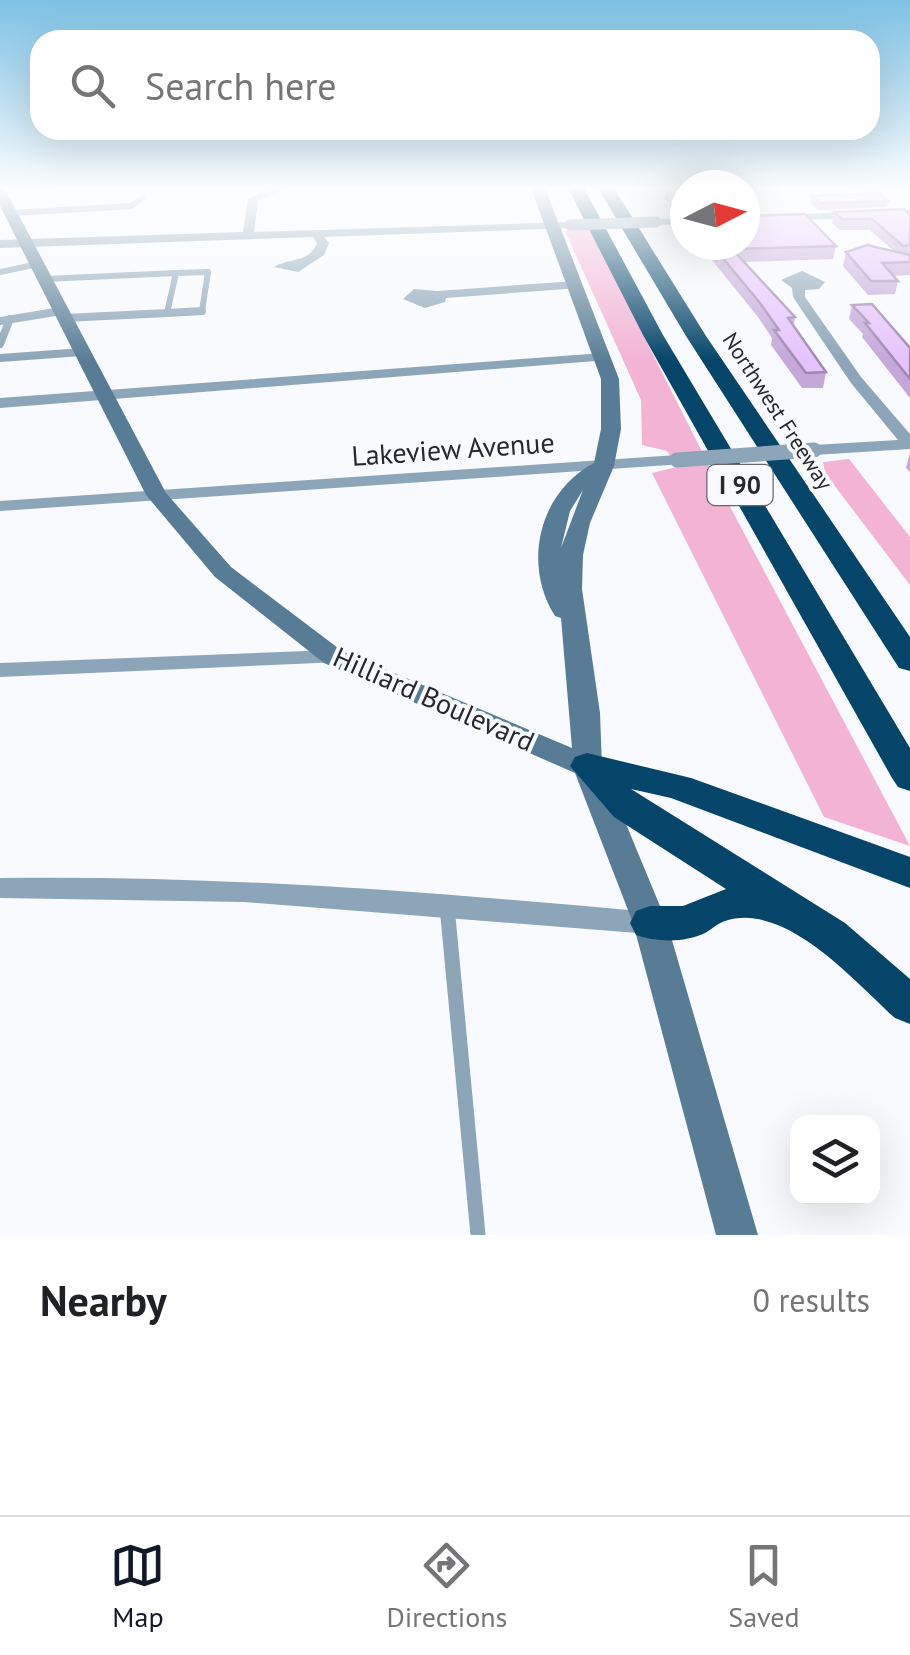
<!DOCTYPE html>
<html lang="en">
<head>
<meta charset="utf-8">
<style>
	body { margin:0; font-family:"PT Sans",sans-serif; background:#f2f2f2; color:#202124 }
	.controls { position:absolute; right:30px; bottom:30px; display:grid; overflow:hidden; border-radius:20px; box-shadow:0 10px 40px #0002 }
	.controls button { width:90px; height:90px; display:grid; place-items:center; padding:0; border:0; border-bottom:2px solid #e0e0e0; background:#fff; color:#202124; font:50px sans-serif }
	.compass { position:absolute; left:670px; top:170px; width:90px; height:90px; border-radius:50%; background:#fff; box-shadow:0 10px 40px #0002; rotate:84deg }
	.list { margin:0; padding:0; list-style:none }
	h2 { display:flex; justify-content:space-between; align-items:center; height:130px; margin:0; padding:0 40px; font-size:42px }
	h2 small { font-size:32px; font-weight:400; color:#757577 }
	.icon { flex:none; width:55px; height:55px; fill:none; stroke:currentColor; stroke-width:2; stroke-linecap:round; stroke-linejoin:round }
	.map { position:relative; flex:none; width:910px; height:1235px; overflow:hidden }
	.search { position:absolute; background:#fff; box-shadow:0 10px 40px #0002; left:30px; right:30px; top:30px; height:110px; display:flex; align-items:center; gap:25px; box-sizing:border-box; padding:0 35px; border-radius:30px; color:#757577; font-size:38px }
	.sheet { height:280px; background:#fff }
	nav { display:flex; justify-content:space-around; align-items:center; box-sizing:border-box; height:140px; border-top:2px solid #e0e0e0; background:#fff; font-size:28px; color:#757577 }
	nav a { display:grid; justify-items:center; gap:5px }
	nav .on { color:#111827 }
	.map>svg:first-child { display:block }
	.forest { fill:#f2b3d5 }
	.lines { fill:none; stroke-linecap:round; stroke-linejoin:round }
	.path { stroke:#a6a7ab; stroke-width:2.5; stroke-dasharray:6 2.5; stroke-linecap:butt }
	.service-far3 { stroke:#8da5b8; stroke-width:6 }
	.service-far2 { stroke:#8da5b8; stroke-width:8 }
	.service-far1 { stroke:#8da5b8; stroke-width:11 }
	.service { stroke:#8da5b8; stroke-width:15 }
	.minor { fill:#8da5b8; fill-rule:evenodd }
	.secondary { fill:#587c96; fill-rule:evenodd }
	.motorway { fill:#044569; fill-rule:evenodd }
	.minor-bridge-far1 { stroke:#8da5b8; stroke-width:11 }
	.minor-bridge { stroke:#8da5b8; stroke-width:15 }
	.wall { fill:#c5a8da }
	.building { fill:#e5c3fd; stroke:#a088b1; stroke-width:2.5 }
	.labels { text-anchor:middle; stroke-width:8; stroke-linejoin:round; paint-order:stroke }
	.far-street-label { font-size:22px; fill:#27282e; stroke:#f9fafd }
	.shield { fill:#f9fafd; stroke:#66676c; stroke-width:2.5 }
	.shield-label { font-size:25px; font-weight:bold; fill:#27282e }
	.street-label { font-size:28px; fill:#27282e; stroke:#f9fafd }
</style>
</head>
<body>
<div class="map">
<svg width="910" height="1235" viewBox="0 0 910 1235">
	<rect width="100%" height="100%" fill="#f9fafd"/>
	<path class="forest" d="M589 228 726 499 910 846 824 817 652 473 677 467 667 451 642 445 641 400 565 231Z
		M849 459 910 537V585L825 473 823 462Z"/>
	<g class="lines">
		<path class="path" d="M665 197 675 209"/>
		<path class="service-far3" d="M0 272 38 264
			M208 272 202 311 167 313 176 273Z
			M45 279 176 273
			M46 313 61 311
			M155 313H167"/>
		<path class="service-far2" d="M167 313 202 311
			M65 318 167 313
			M0 321 61 311
			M0 344 10 319
			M0 358 82 352"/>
		<path class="service-far1" d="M447 907 448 920"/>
		<path class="service" d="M448 917 478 1235"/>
		<path class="minor" d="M272 188H286L258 201 254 232 570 222 576 225 570 228 324 237 329 243 324 255 298 272 274 267C288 258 310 263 317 243L313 237 0 248V240L243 232 248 199Z
			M141 195 146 198 133 209 13 216 7 213 13 210 130 203Z
			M910 210V216L745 222V216Z
			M685 218V224L656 225 650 222 656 219Z
			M802 271 825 282 819 289 805 290V297L861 377 910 434V449L814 455 806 450 814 445 898 440 851 383 793 297 792 288 781 280Z
			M575 281 581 285 579 288 446 298 445 302 425 308 403 299 414 289 437 291Z
			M603 353 608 354V360L0 408V398Z
			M677 455 685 460 683 464 0 511V501Z
			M333 650 343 657 340 662 0 677V663Z
			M0 878C218 875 433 892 650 912L659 915 663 923 659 931 650 934 244 902 0 898Z"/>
		<path class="secondary" d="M531 188H545L619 379 621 429 614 466 590 523 583 555 582 589 600 713 602 766 667 923 758 1235H716L633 923 575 773 324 663 215 577 146 495 0 206V189L7 193 166 493 231 567 342 651 572 748 561 618 555 616C522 564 539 492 594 463L601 429V379ZM583 490 561 548 570 511Z"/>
		<path class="motorway" d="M568 188H584L663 335 910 748V791L898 787 892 778 643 335Z
			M598 188H614L706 336 910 637V671L899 668 686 336Z
			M587 753 691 778 910 857V888L671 798 631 789 845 923 910 979V1024L895 1018C855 982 786 901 725 921 718 923 712 929 705 933 685 943 656 942 636 935L630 923 636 911 650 906H683L726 889 614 817 570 766 575 757Z"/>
		<path class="minor-bridge-far1" d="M570 225 656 222"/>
		<path class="minor-bridge" d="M677 460 814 450"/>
	</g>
	<path class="wall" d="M812 196 888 201 887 207 818 210 810 202Z
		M834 212 910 215V275L894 276 898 281 895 294 868 295 843 266 846 252 894 251 870 230H840L832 223Z
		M703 245 836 246 833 259 744 262 795 317 794 325 826 372 823 388H802L771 345 772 338 758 317 703 249Z
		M852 305 910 348V398L862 337 863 334 849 319Z
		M910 453V472L906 468Z"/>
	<path class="building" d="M878 191 888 201 820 203 812 196 857 194Z
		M904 209 910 215V245L903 246 872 219H842L834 212Z
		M805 214 836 246 732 249 795 317 788 318 826 372 806 373 774 330H779L760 303 712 245H745V216Z
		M867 245 910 255V262L882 263 898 281H871L846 252Z
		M872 304 910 348V379L865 323H869L852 305Z"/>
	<linearGradient id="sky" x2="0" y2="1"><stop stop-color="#7dc1e5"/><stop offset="0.52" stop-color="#fcfdfe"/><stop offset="1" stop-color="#fcfdfe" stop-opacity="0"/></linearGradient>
	<rect width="910" height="361" fill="url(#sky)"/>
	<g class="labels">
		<g class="far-street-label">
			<text transform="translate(778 411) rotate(57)" y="8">Northwest Freeway</text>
		</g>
		<rect class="shield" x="707.5" y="465" width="65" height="40" rx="8"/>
		<g class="shield-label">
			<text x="740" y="494">I 90</text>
		</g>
		<g class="street-label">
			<text transform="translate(453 449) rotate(-4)" y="10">Lakeview Avenue</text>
			<text transform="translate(434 699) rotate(24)" y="10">Hilliard Boulevard</text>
		</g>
	</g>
</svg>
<div class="controls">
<button><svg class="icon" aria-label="layers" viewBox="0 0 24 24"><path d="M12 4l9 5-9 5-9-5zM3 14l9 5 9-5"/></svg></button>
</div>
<svg class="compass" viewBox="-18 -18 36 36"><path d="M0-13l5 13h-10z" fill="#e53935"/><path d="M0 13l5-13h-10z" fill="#757577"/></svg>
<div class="search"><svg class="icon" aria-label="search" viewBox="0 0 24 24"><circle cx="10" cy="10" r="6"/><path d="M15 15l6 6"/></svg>Search here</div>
</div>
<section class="sheet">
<h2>Nearby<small>0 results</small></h2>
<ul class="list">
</ul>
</section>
<nav>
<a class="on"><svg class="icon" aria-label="map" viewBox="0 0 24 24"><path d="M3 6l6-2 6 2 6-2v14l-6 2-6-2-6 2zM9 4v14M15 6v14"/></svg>Map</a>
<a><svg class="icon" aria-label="directions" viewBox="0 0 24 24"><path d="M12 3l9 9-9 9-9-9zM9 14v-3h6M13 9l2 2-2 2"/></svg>Directions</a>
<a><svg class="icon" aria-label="saved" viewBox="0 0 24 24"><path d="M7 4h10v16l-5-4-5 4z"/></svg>Saved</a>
</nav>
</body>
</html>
